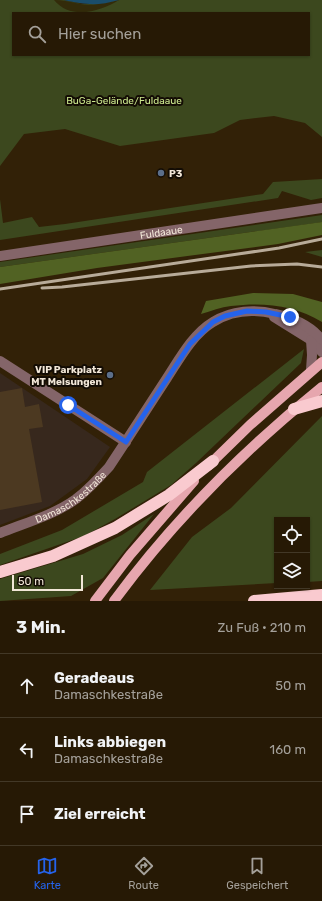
<!DOCTYPE html>
<html lang="de">
<head>
<meta charset="utf-8">
<style>
	body { margin:0; font-family:Rubik,sans-serif; background:#2e220f; color:#f1f3f6 }
	.controls { position:absolute; right:12px; bottom:12px; display:grid; overflow:hidden; border-radius:0px; box-shadow:0 1px 3px #0004 }
	.controls button { width:36px; height:36px; display:grid; place-items:center; padding:0; border:0; border-bottom:1px solid #423827; background:#261905; color:#f1f3f6; font:20px sans-serif }
	.scale { position:absolute; left:12px; bottom:10px; width:71px; box-sizing:border-box; padding-left:4px; border:2px solid #f2e7d8; border-top:0; font-size:11px; line-height:14px; white-space:nowrap; color:#f2e7d8; -webkit-text-stroke:3px #130c04; paint-order:stroke }
	.stop { position:absolute; width:12px; height:12px; margin:-9px; border:3px solid #2563eb; border-radius:50%; background:#fff }
	.stop.end { background:#2563eb; border-color:#fff; box-shadow:0 1px 4px #0008 }
	.list { margin:0; padding:0; list-style:none }
	h2 { display:flex; justify-content:space-between; align-items:center; height:52px; margin:0; padding:0 16px; font-size:17px }
	h2 small { font-size:13px; font-weight:400; color:#a4a09a }
	.list li { display:grid; grid-template-columns:26px 1fr auto; gap:12px; align-items:center; box-sizing:border-box; height:64px; padding:0 16px; border-top:1px solid #423827 }
	.list b { display:block; font-size:15px; white-space:nowrap }
	.list p { margin:0; font-size:13px; white-space:nowrap; color:#a4a09a }
	.list em { font-size:13px; font-style:normal; color:#a4a09a }
	.icon { flex:none; width:22px; height:22px; fill:none; stroke:currentColor; stroke-width:2; stroke-linecap:round; stroke-linejoin:round }
	.map { position:relative; flex:none; width:322px; height:601px; overflow:hidden }
	.search { position:absolute; background:#261905; box-shadow:0 1px 3px #0004; left:12px; right:12px; top:12px; height:44px; display:flex; align-items:center; gap:10px; box-sizing:border-box; padding:0 14px; border-radius:0px; color:#a4a09a; font-size:15px }
	.sheet { height:244px; background:#261905 }
	nav { display:flex; justify-content:space-around; align-items:center; box-sizing:border-box; height:56px; border-top:1px solid #423827; background:#261905; font-size:11px; color:#a4a09a }
	nav a { display:grid; justify-items:center; gap:2px }
	nav .on { color:#2563eb }
	.map>svg:first-child { display:block }
	.commercial { fill:#37281d }
	.green { fill:#3c481e; fill-rule:evenodd }
	.forest { fill:#516223 }
	.sand { fill:#332b0a }
	.water { fill:#1a4d6a }
	.building { fill:#4c3921 }
	.lines { fill:none; stroke-linecap:round; stroke-linejoin:round }
	.minor { stroke:#846569; stroke-width:10 }
	.major { stroke:#e6a6ae; stroke-width:10 }
	.highway { stroke:#f9cacf; stroke-width:12 }
	.rail { stroke:#b8ab99; stroke-width:3 }
	.route { stroke:#2563eb; stroke-width:5 }
	.service-dot { fill:#5c6f8a; stroke:#130c04; stroke-width:1.5 }
	.labels { text-anchor:middle; stroke-width:4; stroke-linejoin:round; paint-order:stroke }
	.park-label { font-size:10px; fill:#cce88e; stroke:#130c04 }
	.poi-label { font-size:10px; font-weight:bold; fill:#f2e7d8; stroke:#130c04; text-anchor:start }
	.street-label { font-size:10px; fill:#f2e7d8; stroke:#130c04 }
</style>
</head>
<body>
<div class="map">
<svg width="322" height="601" viewBox="0 0 322 601">
	<rect width="100%" height="100%" fill="#322107"/>
	<path class="commercial" d="M0 373 110 447 87 479 50 506 0 525Z"/>
	<path class="green" d="M0 0H64L81 4H102L119 0H322V137L305 123 274 116 240 120 214 133 120 146 65 129 24 134 0 166ZM13 13H309V55H13Z
		M322 179V198L311 200 282 191 278 198 0 240V199L3 223 32 217 39 227 65 224 263 194 273 182Z
		M322 215V222L316 223 0 267V262Z
		M322 250V257L305 252Z
		M304 349 301 363 196 463 171 485 115 519 84 536 0 565V554L62 530 143 482 147 472Z
		M322 416V581L307 582V520H277V583L150 590 192 537 231 508Z
		M154 514 103 578 71 596 0 601V579L83 554 122 535Z"/>
	<path class="forest" d="M322 222V235L278 244 97 268 0 284V267Z
		M253 293 293 294 322 302V322C295 305 263 302 231 306 221 307 211 311 201 314L206 301Z"/>
	<path class="sand" d="M54 0C63 0 71 2 80 4 93 6 106 3 119 0 100 12 70 20 54 0Z"/>
	<path class="water" d="M64 0H119C98 6 86 5 64 0Z"/>
	<path class="building" d="M22 388 25 407 39 404 43 427 29 429 42 502 0 510V392Z"/>
	<g class="lines">
		<g class="minor">
			<path id="s1" d="M0 256 322 208"/>
			<path d="M274 317 311 340 322 352"/>
			<path d="M311 340 312 355 311 370"/>
			<path d="M0 361 126 442"/>
			<path id="s2" d="M0 533C25 523 54 515 76 499 89 489 99 478 109 467 129 437 148 407 167 378 180 358 193 334 213 322 232 310 255 309 275 314 293 318 310 325 322 340"/>
		</g>
		<path class="major" d="M208 466 250 425 322 362
			M95 601 130 555 194 481
			M114 601C173 521 245 449 322 387"/>
		<path class="highway" d="M294 409 322 401
			M0 572 53 556 115 528 169 495 213 461
			M254 601 322 595"/>
		<path class="rail" d="M42 288 62 287 251 266 297 264 322 267
			M0 289 279 248 322 239"/>
	</g>
	<g class="lines">
		<path class="route" d="M68 405 126 442 190 344 213 322 225 316 247 311 266 312 290 317"/>
	</g>
	<g class="service-dot">
		<circle cx="161" cy="173" r="4"/>
		<circle cx="110" cy="375" r="4"/>
	</g>
	<g class="labels">
		<g class="park-label">
			<text x="124" y="104">BuGa-Gelände/Fuldaaue</text>
		</g>
		<g class="poi-label">
			<text x="169" y="177">P3</text>
			<text x="102" y="373" text-anchor="end">VIP Parkplatz<tspan x="102" dy="12">MT Melsungen</tspan></text>
		</g>
		<g class="street-label">
			<text dy="4" stroke="none"><textPath href="#s1" startOffset="163">Fuldaaue</textPath></text>
			<text dy="4" stroke="none"><textPath href="#s2" startOffset="80">Damaschkestraße</textPath></text>
		</g>
	</g>
</svg>
<div class="controls">
<button><svg class="icon" aria-label="locate" viewBox="0 0 24 24"><circle cx="12" cy="12" r="6"/><path d="M12 2v4M12 18v4M2 12h4M18 12h4"/></svg></button>
<button><svg class="icon" aria-label="layers" viewBox="0 0 24 24"><path d="M12 4l9 5-9 5-9-5zM3 14l9 5 9-5"/></svg></button>
</div>
<div class="scale">50 m</div>
<div class="stop" style="left:68px;top:405px"></div>
<div class="stop end" style="left:290px;top:317px"></div>
<div class="search"><svg class="icon" aria-label="search" viewBox="0 0 24 24"><circle cx="10" cy="10" r="6"/><path d="M15 15l6 6"/></svg>Hier suchen</div>
</div>
<section class="sheet">
<h2>3 Min.<small>Zu Fuß · 210 m</small></h2>
<ul class="list">
<li><svg class="icon" aria-label="ahead" viewBox="0 0 24 24"><path d="M12 20V5M6 11l6-6 6 6"/></svg><div><b>Geradeaus</b><p>Damaschkestraße</p></div><em>50 m</em></li>
<li><svg class="icon" aria-label="left" viewBox="0 0 24 24"><path d="M17 20v-9H6M10 6l-5 5 5 5"/></svg><div><b>Links abbiegen</b><p>Damaschkestraße</p></div><em>160 m</em></li>
<li><svg class="icon" aria-label="arrive" viewBox="0 0 24 24"><path d="M6 21V4h12l-3 4 3 4H6"/></svg><div><b>Ziel erreicht</b></div></li>
</ul>
</section>
<nav>
<a class="on"><svg class="icon" aria-label="map" viewBox="0 0 24 24"><path d="M3 6l6-2 6 2 6-2v14l-6 2-6-2-6 2zM9 4v14M15 6v14"/></svg>Karte</a>
<a><svg class="icon" aria-label="directions" viewBox="0 0 24 24"><path d="M12 3l9 9-9 9-9-9zM9 14v-3h6M13 9l2 2-2 2"/></svg>Route</a>
<a><svg class="icon" aria-label="saved" viewBox="0 0 24 24"><path d="M7 4h10v16l-5-4-5 4z"/></svg>Gespeichert</a>
</nav>
</body>
</html>
